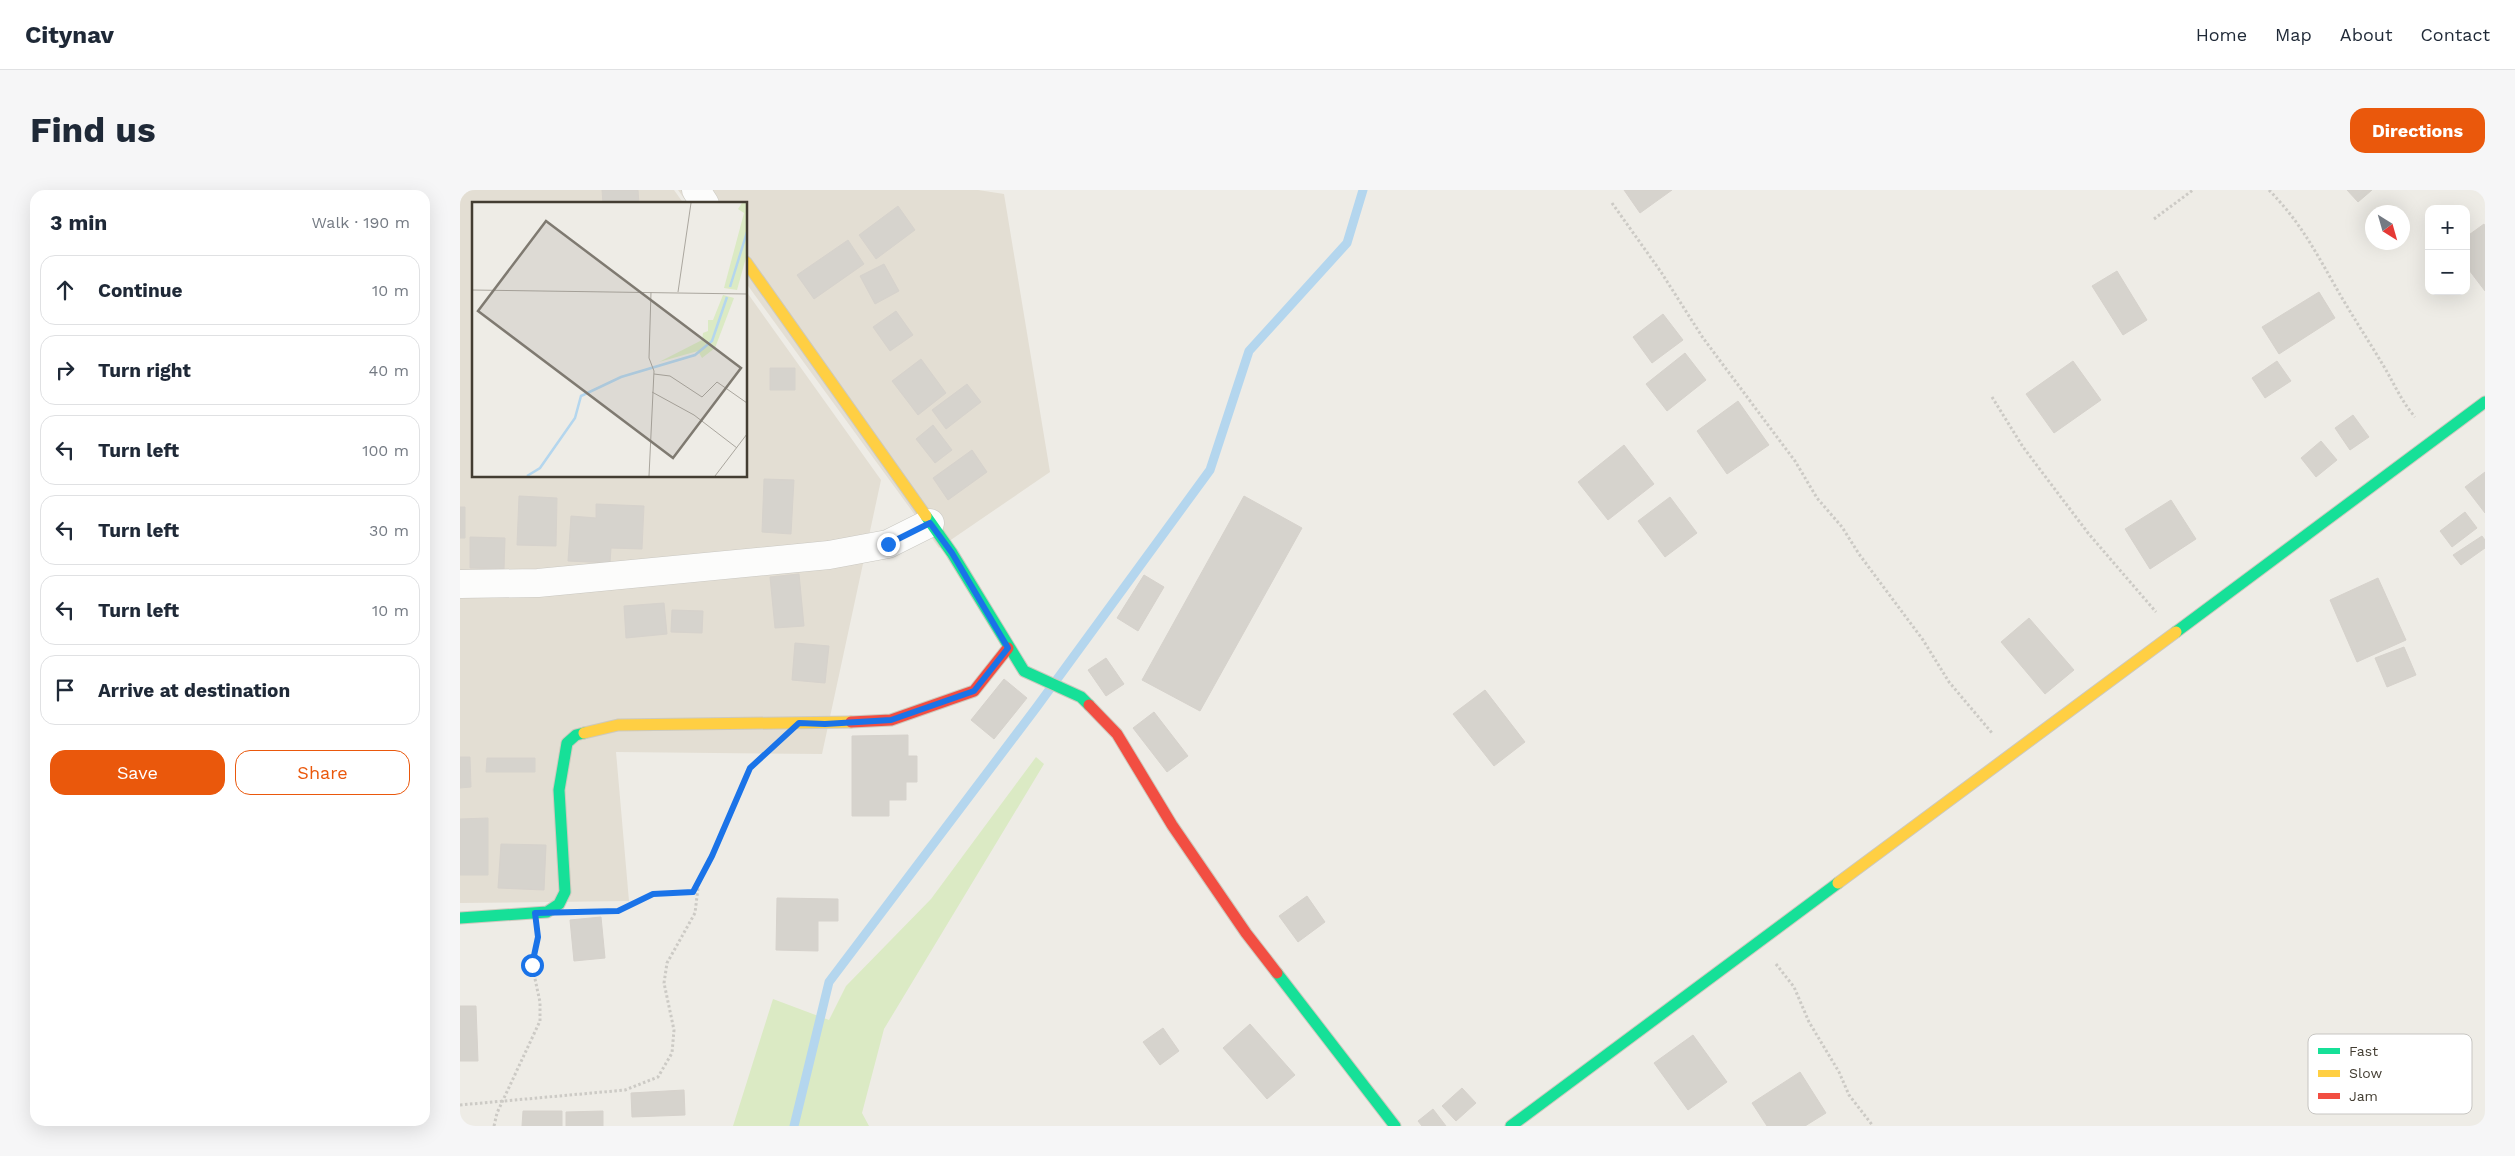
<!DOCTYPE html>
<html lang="en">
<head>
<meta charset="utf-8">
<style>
	body { margin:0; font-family:"Work Sans",sans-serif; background:#f6f6f7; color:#1f2937 }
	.controls { position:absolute; right:15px; top:15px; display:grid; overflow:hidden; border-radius:10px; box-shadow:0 5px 20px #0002 }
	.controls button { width:45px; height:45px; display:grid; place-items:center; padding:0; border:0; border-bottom:1px solid #e0e1e3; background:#fff; color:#1f2937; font:25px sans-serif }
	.compass { position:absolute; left:1905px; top:15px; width:45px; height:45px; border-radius:50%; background:#fff; box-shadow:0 5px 20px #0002; rotate:143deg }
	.stop { position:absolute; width:15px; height:15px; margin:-11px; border:4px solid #1a73e8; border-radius:50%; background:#fff }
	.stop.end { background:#1a73e8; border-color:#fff; box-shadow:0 1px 5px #0008 }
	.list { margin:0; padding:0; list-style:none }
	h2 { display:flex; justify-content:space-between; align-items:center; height:65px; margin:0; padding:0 20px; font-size:21px }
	h2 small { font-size:16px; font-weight:400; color:#747a83 }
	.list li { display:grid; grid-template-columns:32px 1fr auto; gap:15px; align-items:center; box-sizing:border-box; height:70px; margin:0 10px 10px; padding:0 10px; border:1px solid #e0e1e3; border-radius:15px }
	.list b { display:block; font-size:19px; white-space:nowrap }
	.list em { font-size:16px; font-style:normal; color:#747a83 }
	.actions { display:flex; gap:10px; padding:15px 20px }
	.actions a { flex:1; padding:11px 0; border:1px solid #ea580c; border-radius:15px; text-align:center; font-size:18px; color:#ea580c }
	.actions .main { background:#ea580c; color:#fff }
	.icon { flex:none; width:28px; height:28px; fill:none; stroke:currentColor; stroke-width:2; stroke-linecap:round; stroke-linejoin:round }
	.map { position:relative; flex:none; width:2025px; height:936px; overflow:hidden; border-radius:15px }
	header { display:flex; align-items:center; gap:30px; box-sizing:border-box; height:70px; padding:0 25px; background:#fff; border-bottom:1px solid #e0e1e3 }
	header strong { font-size:24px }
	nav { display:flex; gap:28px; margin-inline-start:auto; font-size:18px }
	.intro { display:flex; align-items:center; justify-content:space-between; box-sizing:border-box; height:120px; padding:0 30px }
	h1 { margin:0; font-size:35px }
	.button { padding:12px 22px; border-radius:15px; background:#ea580c; color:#fff; font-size:18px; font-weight:700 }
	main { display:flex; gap:30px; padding:0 30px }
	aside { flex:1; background:#fff; border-radius:15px; box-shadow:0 5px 20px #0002 }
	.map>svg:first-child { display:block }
	.residential { fill:#e3ded3 }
	.green { fill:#dbeac4 }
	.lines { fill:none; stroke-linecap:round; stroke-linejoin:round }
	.stream { stroke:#b4d6ee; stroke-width:9 }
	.building { fill:#d6d3cd; stroke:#d6d2cc }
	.street-casing { stroke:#cac8c2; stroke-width:29 }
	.fast-casing { stroke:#cdc9bd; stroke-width:13 }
	.slow-casing { stroke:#cdc9bd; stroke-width:13 }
	.jam-casing { stroke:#cdc9bd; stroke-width:13 }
	.path { stroke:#cccac5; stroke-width:3; stroke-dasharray:2.5 2.5; stroke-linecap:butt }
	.street { stroke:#fcfcfb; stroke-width:28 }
	.fast { stroke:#16e098; stroke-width:11 }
	.slow { stroke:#ffcf43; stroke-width:11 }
	.jam { stroke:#f24e42; stroke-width:11 }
	.route { stroke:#1a73e8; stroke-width:6 }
	.inset-river { fill:none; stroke:#b4d6ee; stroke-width:2.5 }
	.inset-road { fill:none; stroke:#aaa69e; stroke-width:1 }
	.view { fill:#7f7a71; fill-opacity:0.15; stroke:#7f7a71; stroke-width:2.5 }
	.inset-edge { fill:none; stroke:#433d32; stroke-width:2.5 }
	.key { fill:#fff; stroke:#c7c5c2; stroke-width:1 }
	.key-label { font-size:14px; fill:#433d32 }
</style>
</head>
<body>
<header>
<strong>Citynav</strong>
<nav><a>Home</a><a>Map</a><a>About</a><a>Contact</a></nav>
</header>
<div class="intro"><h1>Find us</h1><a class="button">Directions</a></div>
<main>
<aside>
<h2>3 min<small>Walk · 190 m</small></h2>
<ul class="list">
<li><svg class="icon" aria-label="ahead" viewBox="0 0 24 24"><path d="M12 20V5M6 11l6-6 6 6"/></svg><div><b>Continue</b></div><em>10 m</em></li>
<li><svg class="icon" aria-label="right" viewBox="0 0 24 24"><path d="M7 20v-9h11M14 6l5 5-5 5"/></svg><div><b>Turn right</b></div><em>40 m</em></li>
<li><svg class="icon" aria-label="left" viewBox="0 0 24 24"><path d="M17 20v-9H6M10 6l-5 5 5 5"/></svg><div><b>Turn left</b></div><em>100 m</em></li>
<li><svg class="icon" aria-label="left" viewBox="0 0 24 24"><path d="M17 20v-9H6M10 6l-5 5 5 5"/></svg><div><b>Turn left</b></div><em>30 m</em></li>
<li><svg class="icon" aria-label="left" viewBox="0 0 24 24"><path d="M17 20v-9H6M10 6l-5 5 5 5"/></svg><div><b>Turn left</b></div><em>10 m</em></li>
<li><svg class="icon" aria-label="arrive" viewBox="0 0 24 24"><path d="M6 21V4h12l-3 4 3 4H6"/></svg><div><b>Arrive at destination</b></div></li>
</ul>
<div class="actions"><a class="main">Save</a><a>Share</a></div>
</aside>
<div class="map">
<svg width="2025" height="936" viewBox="0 0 2025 936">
	<rect width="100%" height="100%" fill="#eeece6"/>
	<path class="residential" d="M0 0H214L224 14H14V286H286V101L421 290 362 564 156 562 169 711 0 713Z
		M218 0H518L544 4 590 282 479 358 286 93V14H228Z"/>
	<path class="green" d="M576 567 584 574 424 839 402 923 409 936H273L313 809 369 830 386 796 471 709Z"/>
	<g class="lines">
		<path class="stream" d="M334 936 369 792 576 518 750 280 789 161 887 53 903 0"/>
	</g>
	<path class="building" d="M142 0H178L179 14H143Z
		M1164 0H1212L1180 23Z
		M1887 0H1912L1898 12Z
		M438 16 455 40 416 69 399 45Z
		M2024 34 2025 36V101L2006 76V47Z
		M388 50 404 74 354 109 337 85Z
		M424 74 439 101 415 114 400 86Z
		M1657 81 1687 130 1663 145 1632 96Z
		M1859 102 1875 128 1819 164 1802 137Z
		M436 121 453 145 430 161 413 137Z
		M1203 124 1223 150 1192 173 1173 147Z
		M1225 163 1246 190 1207 221 1186 194Z
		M461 169 486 203 458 225 432 191Z
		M1613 171 1641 210 1594 243 1566 204Z
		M1817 171 1831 191 1805 208 1792 188Z
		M310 178H335V200H310Z
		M507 194 521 212 486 239 472 220Z
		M1278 211 1309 255 1267 284 1237 241Z
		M1893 225 1909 247 1890 260 1875 238Z
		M473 235 492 260 475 273 456 249Z
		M1861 251 1877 270 1856 287 1841 268Z
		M1164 255 1194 294 1148 330 1118 292Z
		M512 260 527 282 488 310 473 288Z
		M2025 282V323L2005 297Z
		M304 289 334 290 331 344 302 342Z
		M59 306 97 308 96 356 57 355Z
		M784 306 842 338 740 521 682 490Z
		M1210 307 1237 343 1205 367 1178 331Z
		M1711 310 1736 349 1690 379 1665 339Z
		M136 314 184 316 182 359 151 358 150 373 108 371 111 326 136 328Z
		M0 317H5V348H0Z
		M2005 322 2017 338 1992 357 1980 341Z
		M2022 346 2025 350V358L2001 375 1993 365Z
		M10 347 45 348 44 379 10 378Z
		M339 384 344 436 315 438 310 387Z
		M684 385 704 397 678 441 657 428Z
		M1918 388 1946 450 1897 472 1870 410Z
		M204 413 207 444 166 448 164 416Z
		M212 420 243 421 242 443 211 442Z
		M1569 428 1614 480 1585 504 1541 452Z
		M335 453 369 456 365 493 332 490Z
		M1944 457 1956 485 1927 497 1915 468Z
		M646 468 664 494 646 506 628 480Z
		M544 489 567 508 534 549 511 530Z
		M1025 500 1065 552 1034 576 993 524Z
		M694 522 728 566 707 582 673 538Z
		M448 545V566H457V592H446V610H429V626H392V546Z
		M0 567H10L11 597 0 598Z
		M27 568H75V582H26Z
		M28 628V685H0V629Z
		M41 654 86 655 84 700 38 698Z
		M847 706 865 732 838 752 819 726Z
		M317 708 378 709V731H358V761L316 760Z
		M141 727 145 768 114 771 110 730Z
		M0 816H16L18 871H0Z
		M790 834 835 885 807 909 763 858Z
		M703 838 719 861 700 875 683 852Z
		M1233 845 1267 892 1228 920 1194 873Z
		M1340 882 1366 923 1345 936H1307L1292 913Z
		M1002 898 1016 913 996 931 982 916Z
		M224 900 225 925 172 927 171 903Z
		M973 919 986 936H962L958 931Z
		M63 921H102V936H62Z
		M143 921V936H106V922Z"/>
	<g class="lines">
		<defs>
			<path id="street" d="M236 0 245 14
				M0 394 78 393 369 365 428 354 470 333"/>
			<path id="fast" d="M466 326 492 363 564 481 621 507 629 515
				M1716 442 2025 212
				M0 728 87 722 99 714 105 702 99 600 107 553 116 545 124 543
				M817 783 935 936
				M1051 936 1378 693"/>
			<path id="slow" d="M286 72 466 326
				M124 543 158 535 391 532
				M1378 693 1716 442"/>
			<path id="jam" d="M629 515 657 544 712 635 786 743 817 783
				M391 532 431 530 514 501 548 458"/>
		</defs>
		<use href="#street" class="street-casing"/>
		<use href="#fast" class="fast-casing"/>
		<use href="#slow" class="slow-casing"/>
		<use href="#jam" class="jam-casing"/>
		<path class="path" d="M1809 0C1839 31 1853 57 1874 94 1889 121 1907 148 1923 175 1934 193 1941 211 1955 227
			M1152 13 1201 82 1243 148 1335 271 1357 308 1382 337 1399 364 1463 450 1489 492 1532 543
			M1694 29 1733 0
			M1532 207 1563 257 1628 343 1696 422
			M128 722 158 721 193 704 233 702 253 666 290 578 307 562
			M1316 774 1334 797 1349 832 1379 882 1389 905 1413 936
			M0 915 165 900 198 887 212 863 214 840 204 793 207 773 235 723 239 690
			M34 936 37 923 80 831V812L72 775 78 751"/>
		<use href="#street" class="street"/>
		<use href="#fast" class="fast"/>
		<use href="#slow" class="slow"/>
		<use href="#jam" class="jam"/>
	</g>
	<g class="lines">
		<path class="route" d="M72 775 78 747 75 723 158 721 193 704 233 702 252 666 290 578 339 533 365 534 431 530 514 501 548 458 492 363 470 333 428 354"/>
	</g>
	<g transform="translate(12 12)">
		<rect width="275" height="275" fill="#eeece6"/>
		<path d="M270 1H275V52L265 88 252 86 272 11 266 7ZM251 93 262 96 243 146 230 156 226 149 187 160 230 138 231 131 236 129V118H241Z" fill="#dbeac4"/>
		<path class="inset-river" d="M258 85 275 30M55 274 68 266 103 216 109 194 149 175 223 153 240 139 255 95"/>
		<path class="inset-road" d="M0 88 275 92M206 90 219 1M182 172 198 174 230 195 245 180 275 201M180 190 222 213 265 246M177 274 182 169 177 156 179 90M243 274 275 232"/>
		<path class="view" d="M74 19 269 166 201 256 6 109Z"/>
		<rect width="275" height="275" class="inset-edge"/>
	</g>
	<rect x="1848" y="844" width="164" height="80" rx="8" class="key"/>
	<rect x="1858" y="858" width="22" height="6" fill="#16e098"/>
	<rect x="1858" y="880" width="22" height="7" fill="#ffcf43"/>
	<rect x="1858" y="903" width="22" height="6" fill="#f24e42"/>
	<g class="key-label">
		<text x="1889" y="866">Fast</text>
		<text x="1889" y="888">Slow</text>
		<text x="1889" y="911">Jam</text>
	</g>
</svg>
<div class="controls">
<button>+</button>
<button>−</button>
</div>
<svg class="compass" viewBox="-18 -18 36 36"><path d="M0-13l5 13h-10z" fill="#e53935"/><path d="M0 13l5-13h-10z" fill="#747a83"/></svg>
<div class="stop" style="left:72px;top:775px"></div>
<div class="stop end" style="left:428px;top:354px"></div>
</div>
</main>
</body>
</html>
